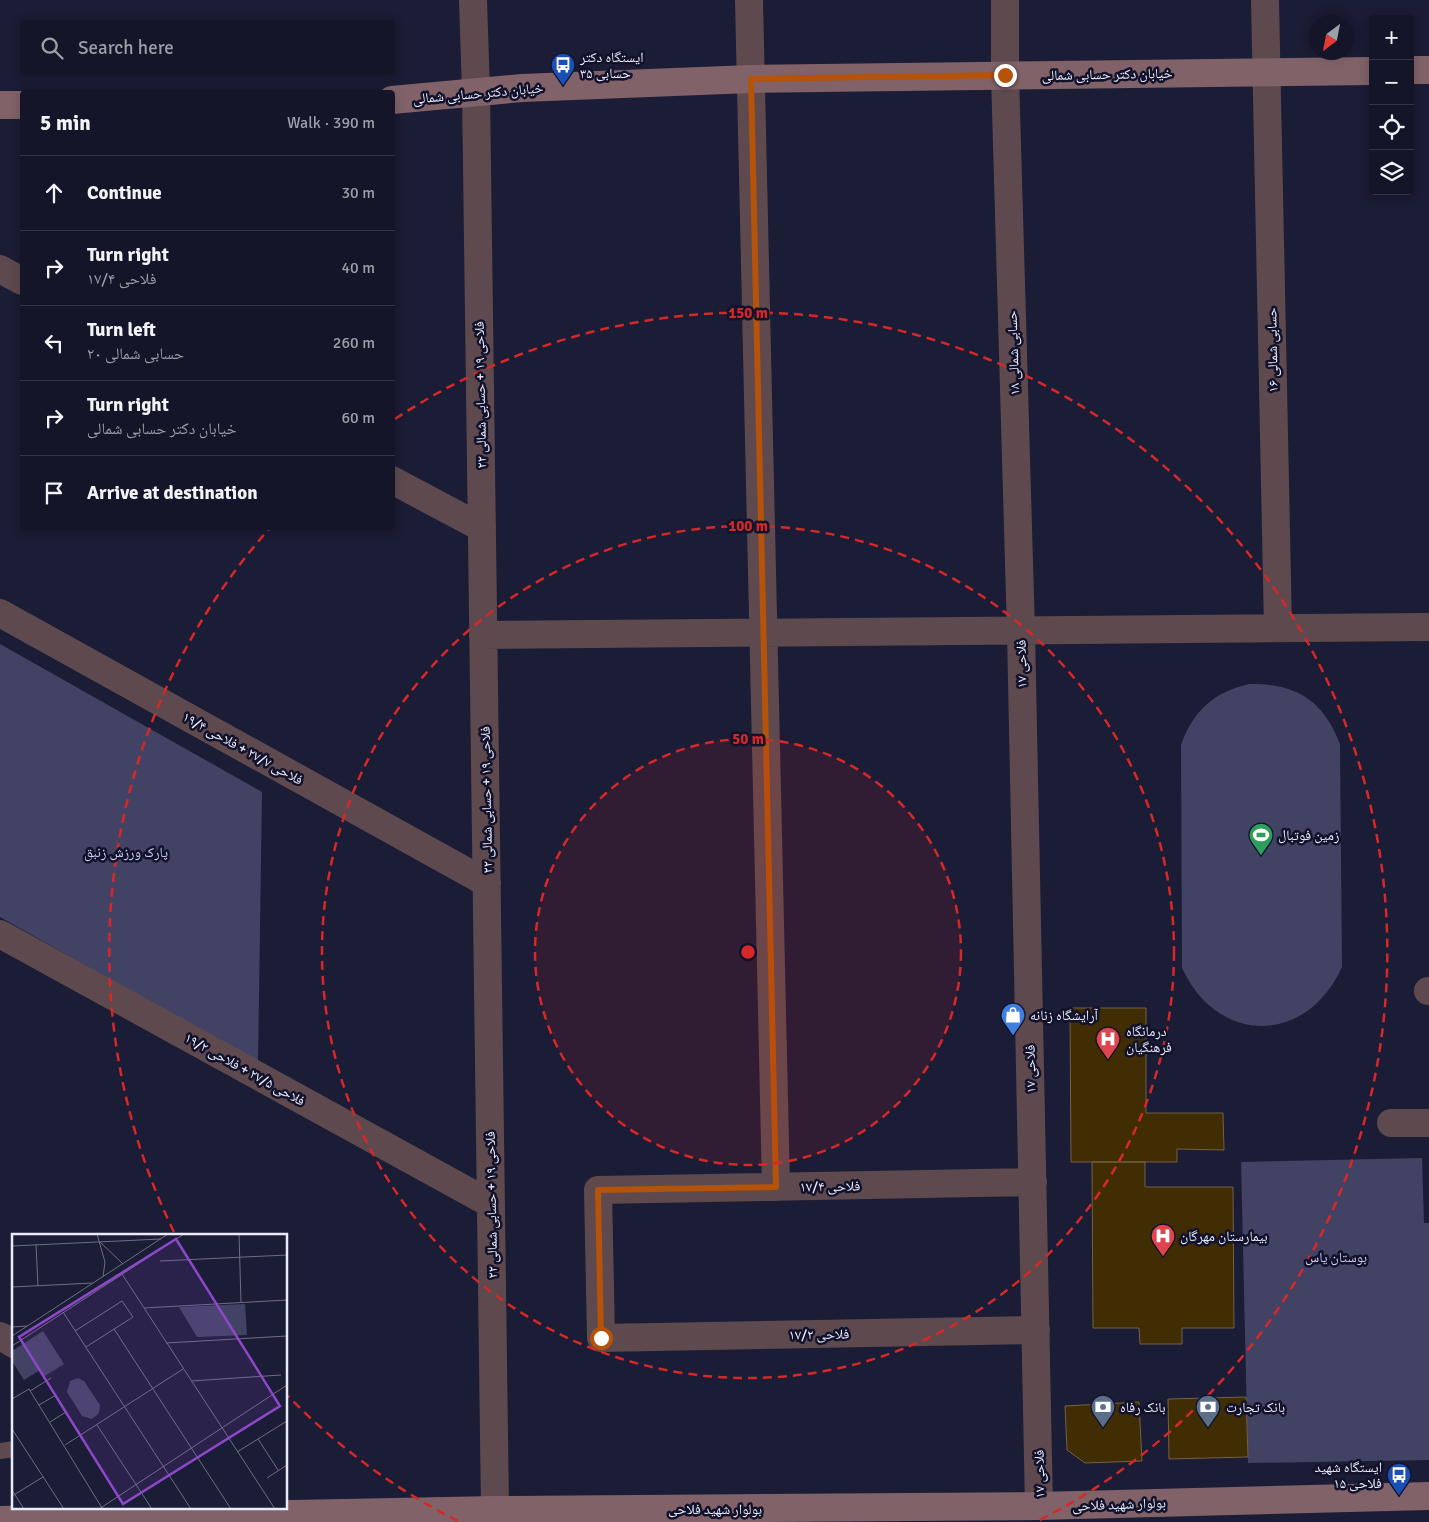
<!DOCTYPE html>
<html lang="en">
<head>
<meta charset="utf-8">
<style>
	body { margin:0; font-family:Signika,"Noto Naskh Arabic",sans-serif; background:#1d1e30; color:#f1f3f6 }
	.controls { position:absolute; right:15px; top:15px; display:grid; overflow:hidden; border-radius:5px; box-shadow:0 2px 12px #0003 }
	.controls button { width:45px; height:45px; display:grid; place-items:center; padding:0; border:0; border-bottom:1px solid #333445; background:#141528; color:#f1f3f6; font:25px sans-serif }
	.compass { position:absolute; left:1309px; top:15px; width:45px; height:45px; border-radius:50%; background:#141528; box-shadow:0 2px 12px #0003; rotate:212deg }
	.stop { position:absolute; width:15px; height:15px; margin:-11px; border:4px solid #b45309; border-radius:50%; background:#fff }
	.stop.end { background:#b45309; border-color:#fff; box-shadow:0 1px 5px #0008 }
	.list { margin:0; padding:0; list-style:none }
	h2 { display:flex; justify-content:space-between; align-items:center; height:65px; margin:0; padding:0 20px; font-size:21px }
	h2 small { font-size:16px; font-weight:400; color:#9d9fa8 }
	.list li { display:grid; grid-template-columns:32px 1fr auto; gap:15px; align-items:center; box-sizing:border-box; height:75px; padding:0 20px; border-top:1px solid #333445 }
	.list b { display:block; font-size:19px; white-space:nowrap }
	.list p { margin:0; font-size:16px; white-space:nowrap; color:#9d9fa8 }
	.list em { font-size:16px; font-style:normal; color:#9d9fa8 }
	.icon { flex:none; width:28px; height:28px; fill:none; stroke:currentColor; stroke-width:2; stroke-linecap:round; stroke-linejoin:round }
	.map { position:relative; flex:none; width:1429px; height:1522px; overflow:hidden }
	.search { position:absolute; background:#141528; box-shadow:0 2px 12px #0003; left:20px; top:20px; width:375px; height:55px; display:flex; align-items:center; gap:12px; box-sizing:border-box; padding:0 18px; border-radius:5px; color:#9d9fa8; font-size:19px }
	.panel { position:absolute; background:#141528; box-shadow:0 2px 12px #0003; left:20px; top:90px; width:375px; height:440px; border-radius:5px }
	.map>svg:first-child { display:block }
	.green { fill:#424364 }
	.building { fill:#412d04; stroke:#736144 }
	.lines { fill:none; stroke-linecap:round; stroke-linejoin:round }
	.lane { stroke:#5e4a4e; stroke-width:16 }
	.street { stroke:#5e4a4e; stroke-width:28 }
	.secondary { stroke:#816269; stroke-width:28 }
	.route { stroke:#b45309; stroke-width:6 }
	.ring { fill:none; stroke:#d62828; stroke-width:2.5; stroke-dasharray:9 6 }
	.labels { text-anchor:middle; stroke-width:5; stroke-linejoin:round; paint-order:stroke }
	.poi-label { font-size:14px; fill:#e9eafc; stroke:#12122b; text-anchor:start }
	.street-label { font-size:14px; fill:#e9eafc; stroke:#12122b }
	.park-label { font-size:14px; fill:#cbcff6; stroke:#12122b }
	.inset-road { fill:none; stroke:#6d6e85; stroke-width:1 }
	.view { fill:#8c48c8; fill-opacity:0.15; stroke:#8c48c8; stroke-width:2.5 }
	.inset-edge { fill:none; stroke:#e9eafc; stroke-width:2.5 }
	.centre { fill:#d62828; stroke:#12122b; stroke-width:2.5 }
	.ring-label { font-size:15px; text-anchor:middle; font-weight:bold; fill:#d62828; stroke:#12122b; stroke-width:5; stroke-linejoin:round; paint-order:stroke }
</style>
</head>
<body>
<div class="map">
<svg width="1429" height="1522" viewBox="0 0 1429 1522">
	<rect width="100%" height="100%" fill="#1b1c35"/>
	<path class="green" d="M0 644 262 792 258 1063 0 917Z
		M1249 684C1296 683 1324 701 1340 744L1342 967C1307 1045 1218 1046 1182 968L1181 745C1193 711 1214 692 1249 684Z
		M1422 1158 1424 1223H1429V1460L1248 1463 1241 1162Z"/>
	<path class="building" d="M1070 1008H1146V1113H1223L1224 1150 1177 1149V1162H1071Z
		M1092 1162H1145V1187H1233L1234 1328H1182V1344H1140L1139 1328H1093Z
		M1246 1397 1248 1457 1169 1459 1168 1399Z
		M1139 1402 1142 1461 1085 1463 1067 1450 1065 1406Z"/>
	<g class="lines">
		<path class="lane" d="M0 1451 14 1449"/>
		<path class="street" d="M473 0 476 91 495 1510
			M749 0 776 1187
			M1005 0V75L1021 632 1039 1506
			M1265 0 1278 628
			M0 269 22 281
			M392 480 482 528
			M0 613 487 883
			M483 635 1429 627
			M0 934 491 1204
			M1428 991H1429
			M1391 1123H1429
			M1033 1182 598 1190 601 1338 1036 1330
			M0 1336 14 1344"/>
		<path class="secondary" d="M1410 70H1429
			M392 100 522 88 751 79 1373 71
			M0 105H22
			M0 1520 495 1510 1039 1506 1429 1496"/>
	</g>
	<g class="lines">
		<path class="route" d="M601 1338 598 1190 776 1187 751 79 1005 75"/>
	</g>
	<circle cx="748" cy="952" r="213" fill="#d62828" fill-opacity=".12"/>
	<g class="ring">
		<circle cx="748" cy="952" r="213"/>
		<circle cx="748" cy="952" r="426"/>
		<path d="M458 1521A639 639 0 0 1 288 1396M174 1232A639 639 0 0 1 269 529M395 419A639 639 0 1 1 1038 1521"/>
	</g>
	<defs>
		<symbol id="bus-pin" viewBox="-11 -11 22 30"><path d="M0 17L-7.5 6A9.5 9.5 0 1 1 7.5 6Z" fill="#1a4fb4" stroke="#12122b"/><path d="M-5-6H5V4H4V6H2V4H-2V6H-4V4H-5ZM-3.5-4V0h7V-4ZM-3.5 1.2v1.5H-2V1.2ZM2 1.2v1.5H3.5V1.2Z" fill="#fff"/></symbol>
		<symbol id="stadium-pin" viewBox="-11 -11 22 30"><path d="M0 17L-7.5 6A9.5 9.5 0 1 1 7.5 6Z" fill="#2e9e5b" stroke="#12122b"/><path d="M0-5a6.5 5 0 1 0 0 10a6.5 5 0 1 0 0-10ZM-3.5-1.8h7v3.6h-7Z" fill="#fff"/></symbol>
		<symbol id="shop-pin" viewBox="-11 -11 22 30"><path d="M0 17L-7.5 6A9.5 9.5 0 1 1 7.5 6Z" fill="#3f7fe0" stroke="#12122b"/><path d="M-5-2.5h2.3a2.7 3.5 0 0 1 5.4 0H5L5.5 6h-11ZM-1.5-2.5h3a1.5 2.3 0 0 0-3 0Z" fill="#fff"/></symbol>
		<symbol id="hospital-pin" viewBox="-11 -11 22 30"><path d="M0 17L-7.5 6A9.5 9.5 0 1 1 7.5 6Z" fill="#e0444e" stroke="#12122b"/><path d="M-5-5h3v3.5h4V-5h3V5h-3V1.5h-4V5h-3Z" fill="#fff"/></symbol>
		<symbol id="bank-pin" viewBox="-11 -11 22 30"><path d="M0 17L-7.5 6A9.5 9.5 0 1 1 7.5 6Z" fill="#5c6f8a" stroke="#12122b"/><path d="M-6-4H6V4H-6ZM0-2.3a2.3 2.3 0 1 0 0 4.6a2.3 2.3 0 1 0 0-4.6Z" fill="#fff"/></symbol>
	</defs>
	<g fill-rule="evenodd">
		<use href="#bus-pin" x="549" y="51" width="28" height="38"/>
		<use href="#stadium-pin" x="1247" y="821" width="28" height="38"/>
		<use href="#shop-pin" x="999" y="1001" width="28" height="38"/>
		<use href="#hospital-pin" x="1094" y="1025" width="28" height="38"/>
		<use href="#hospital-pin" x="1149" y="1222" width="28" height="38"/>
		<use href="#bank-pin" x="1089" y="1393" width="28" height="38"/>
		<use href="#bank-pin" x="1194" y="1393" width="28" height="38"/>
		<use href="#bus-pin" x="1385" y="1461" width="28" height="38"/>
	</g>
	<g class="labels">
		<g class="poi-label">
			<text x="580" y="62">ایستگاه دکتر<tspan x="580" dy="16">حسابی ۳۵</tspan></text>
			<text x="1278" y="840">زمین فوتبال</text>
			<text x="1030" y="1020">آرایشگاه زنانه</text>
			<text x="1126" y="1036">درمانگاه<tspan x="1126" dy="16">فرهنگیان</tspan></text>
			<text x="1180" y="1241">بیمارستان مهرگان</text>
			<text x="1120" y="1412">بانک رفاه</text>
			<text x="1226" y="1412">بانک تجارت</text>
			<text x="1382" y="1472" text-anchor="end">ایستگاه شهید<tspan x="1382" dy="16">فلاحی ۱۵</tspan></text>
		</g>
		<g class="street-label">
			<text transform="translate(1107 74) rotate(-1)" y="5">خیابان دکتر حسابی شمالی</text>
			<text transform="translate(478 93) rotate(-5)" y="5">خیابان دکتر حسابی شمالی</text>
			<text transform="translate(1272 350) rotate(-91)" y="5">حسابی شمالی ۱۶</text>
			<text transform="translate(1013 353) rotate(-92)" y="5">حسابی شمالی ۱۸</text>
			<text transform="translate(480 395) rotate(-91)" y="5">فلاحی ۱۹ + حسابی شمالی ۲۲</text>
			<text transform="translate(1021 664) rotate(-91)" y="5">فلاحی ۱۷</text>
			<text transform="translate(243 748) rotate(29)" y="5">فلاحی ۲۷/۷ + فلاحی ۱۹/۴</text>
			<text transform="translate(486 800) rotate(-91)" y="5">فلاحی ۱۹ + حسابی شمالی ۲۲</text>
			<text transform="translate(245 1069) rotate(29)" y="5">فلاحی ۲۷/۵ + فلاحی ۱۹/۲</text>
			<text transform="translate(1030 1069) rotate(-91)" y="5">فلاحی ۱۷</text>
			<text transform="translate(830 1186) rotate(-1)" y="5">فلاحی ۱۷/۴</text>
			<text transform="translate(491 1205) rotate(-91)" y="5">فلاحی ۱۹ + حسابی شمالی ۲۲</text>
			<text transform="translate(819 1334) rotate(-1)" y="5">فلاحی ۱۷/۲</text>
			<text transform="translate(1039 1474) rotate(-91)" y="5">فلاحی ۱۷</text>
			<text transform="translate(1119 1504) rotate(-2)" y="5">بولوار شهید فلاحی</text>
			<text x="715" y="1514">بولوار شهید فلاحی</text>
		</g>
		<g class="park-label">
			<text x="126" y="857">پارک ورزش زنبق</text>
			<text x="1336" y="1262">بوستان یاس</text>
		</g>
	</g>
	<g transform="translate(12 1234)">
		<rect width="275" height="275" fill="#1b1c35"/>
		<path d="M233 70 235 101 185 103 167 73ZM31 97 52 130 33 142 28 136 12 146 0 127V117ZM66 144 72 147 88 171 87 179 80 185 70 182 55 158 58 147Z" fill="#424364"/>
		<path class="inset-road" d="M85 0 93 28 91 43M227 0 229 68M88 8 111 30M24 10 26 52M0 12 149 5M148 27 275 21M110 40 263 275M0 53 81 49M132 74 275 66M51 78 179 275M0 93 15 92M102 95 219 275M63 97 110 67 121 83 74 113M0 102 156 0M154 109 275 102M0 112 172 0M179 147 269 141M18 157 39 144M0 165 17 155 90 274M27 171 44 161M38 188 54 178M85 191 140 275M0 195 52 275M246 205 266 236M53 211 171 135M225 218 275 187M255 244 275 231M0 256 12 275M0 262 31 243M87 275 275 151"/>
		<path class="view" d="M164 5 268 172 111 270 7 103Z"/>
		<rect width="275" height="275" class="inset-edge"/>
	</g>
	<circle cx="748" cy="952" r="8" class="centre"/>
	<g class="ring-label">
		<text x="748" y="318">150 m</text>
		<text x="748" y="531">100 m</text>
		<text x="748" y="744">50 m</text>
	</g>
</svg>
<div class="controls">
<button>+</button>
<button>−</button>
<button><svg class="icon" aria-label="locate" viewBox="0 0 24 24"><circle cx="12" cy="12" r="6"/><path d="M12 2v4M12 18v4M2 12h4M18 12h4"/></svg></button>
<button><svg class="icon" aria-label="layers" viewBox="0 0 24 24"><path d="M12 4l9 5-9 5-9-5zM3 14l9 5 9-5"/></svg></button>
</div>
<svg class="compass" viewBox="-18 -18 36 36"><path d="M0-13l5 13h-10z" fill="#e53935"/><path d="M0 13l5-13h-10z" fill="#9d9fa8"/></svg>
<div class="stop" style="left:601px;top:1338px"></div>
<div class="stop end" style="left:1005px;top:75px"></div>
<div class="search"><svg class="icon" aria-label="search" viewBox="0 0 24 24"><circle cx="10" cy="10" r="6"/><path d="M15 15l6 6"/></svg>Search here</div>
<section class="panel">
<h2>5 min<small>Walk · 390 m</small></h2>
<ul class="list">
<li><svg class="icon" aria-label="ahead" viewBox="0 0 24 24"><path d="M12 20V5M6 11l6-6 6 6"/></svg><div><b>Continue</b></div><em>30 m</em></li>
<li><svg class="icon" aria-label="right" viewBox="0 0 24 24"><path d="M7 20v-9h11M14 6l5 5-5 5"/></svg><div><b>Turn right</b><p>فلاحی ۱۷/۴</p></div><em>40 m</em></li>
<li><svg class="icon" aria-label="left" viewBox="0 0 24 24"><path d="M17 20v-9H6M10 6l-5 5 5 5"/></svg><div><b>Turn left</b><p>حسابی شمالی ۲۰</p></div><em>260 m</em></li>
<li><svg class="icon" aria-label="right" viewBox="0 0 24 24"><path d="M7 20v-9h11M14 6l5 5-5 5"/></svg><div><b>Turn right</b><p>خیابان دکتر حسابی شمالی</p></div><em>60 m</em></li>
<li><svg class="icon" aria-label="arrive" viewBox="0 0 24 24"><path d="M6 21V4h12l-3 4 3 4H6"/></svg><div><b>Arrive at destination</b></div></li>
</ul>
</section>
</div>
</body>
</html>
